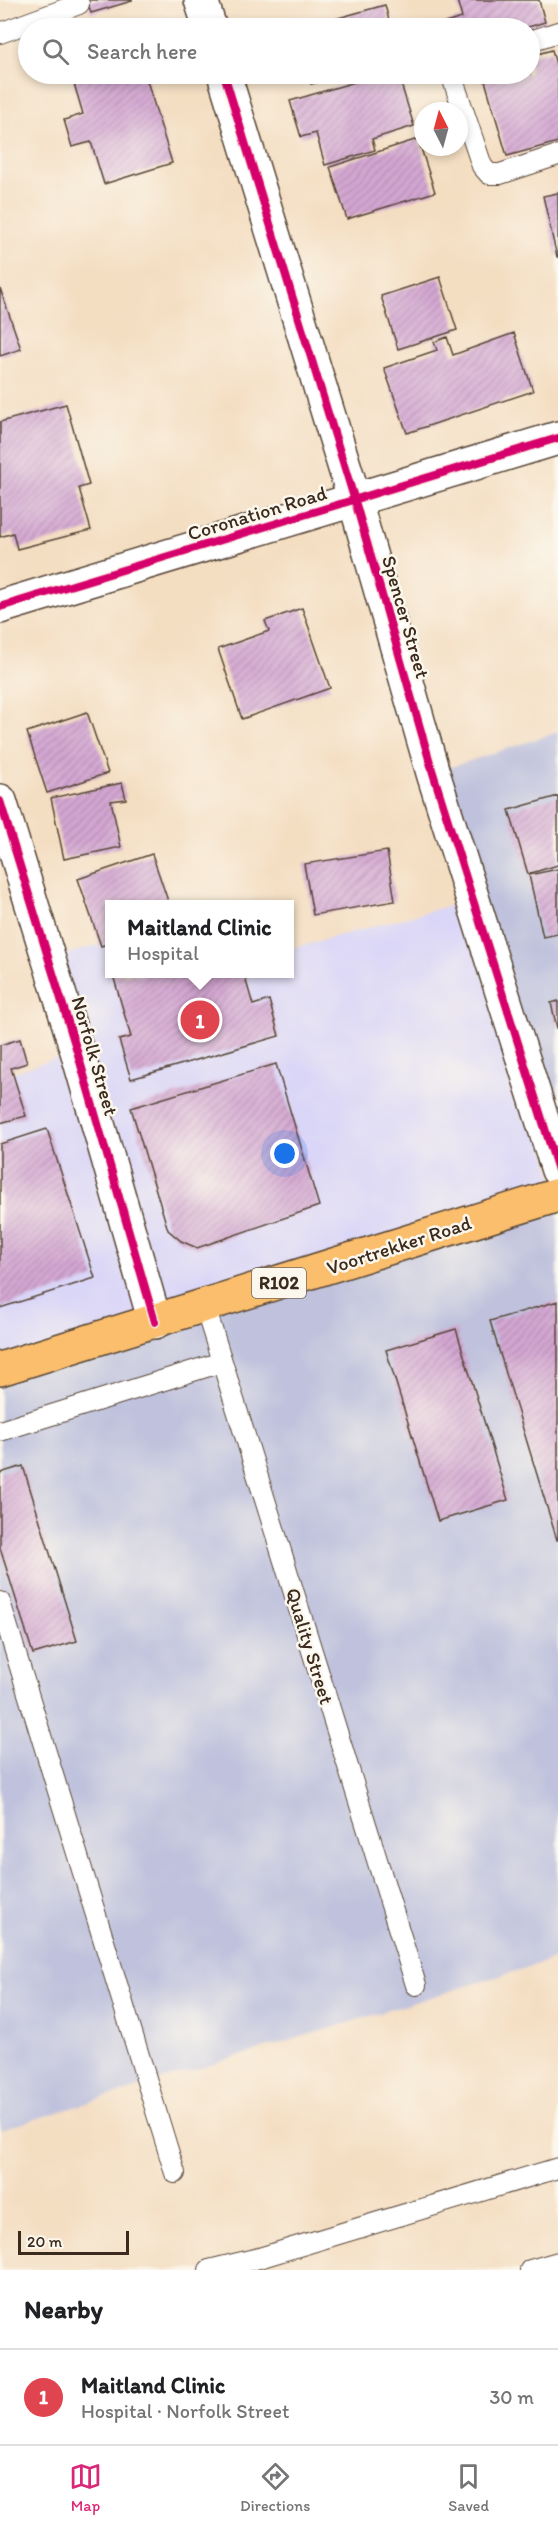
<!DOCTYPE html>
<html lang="en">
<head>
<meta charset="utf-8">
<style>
	body { margin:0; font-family:Itim,sans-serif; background:#f2f2f2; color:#202124 }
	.compass { position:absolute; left:414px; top:102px; width:54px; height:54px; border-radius:50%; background:#fff; box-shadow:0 3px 9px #0003; rotate:354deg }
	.scale { position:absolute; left:18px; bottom:15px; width:111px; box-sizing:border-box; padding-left:6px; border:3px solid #3b2a1e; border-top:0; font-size:16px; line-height:21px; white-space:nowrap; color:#3b2a1e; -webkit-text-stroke:4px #fbf7ec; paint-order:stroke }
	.you { position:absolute; left:285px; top:1154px; width:21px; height:21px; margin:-15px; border:4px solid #fff; border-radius:50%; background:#1a73e8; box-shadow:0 0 0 9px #1a73e833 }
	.badge { display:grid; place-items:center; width:39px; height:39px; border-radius:50%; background:#db2777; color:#fff; font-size:20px; font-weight:700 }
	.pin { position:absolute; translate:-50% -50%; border:3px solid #fff; box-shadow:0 2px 6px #0006 }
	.popup { position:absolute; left:105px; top:900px; width:189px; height:78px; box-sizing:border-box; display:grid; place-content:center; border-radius:0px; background:#fff; filter:drop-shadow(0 2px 4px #0005); font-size:20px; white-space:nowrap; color:#757577 }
	.popup b { font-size:22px; color:#202124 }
	.popup::after { content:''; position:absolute; left:50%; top:100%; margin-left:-12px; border:12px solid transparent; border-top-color:#fff }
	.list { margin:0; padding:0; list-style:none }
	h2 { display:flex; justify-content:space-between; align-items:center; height:78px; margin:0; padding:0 24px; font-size:26px }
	h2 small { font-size:20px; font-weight:400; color:#757577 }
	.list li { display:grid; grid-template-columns:39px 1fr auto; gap:18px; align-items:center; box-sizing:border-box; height:96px; padding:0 24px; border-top:2px solid #e0e0e0 }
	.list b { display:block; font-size:22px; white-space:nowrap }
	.list p { margin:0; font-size:20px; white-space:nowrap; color:#757577 }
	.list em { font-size:20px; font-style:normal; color:#757577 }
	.icon { flex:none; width:33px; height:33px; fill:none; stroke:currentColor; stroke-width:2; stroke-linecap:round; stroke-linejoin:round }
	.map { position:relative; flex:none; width:558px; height:2270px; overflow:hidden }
	.search { position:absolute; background:#fff; box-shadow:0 3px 9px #0003; left:18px; right:18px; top:18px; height:66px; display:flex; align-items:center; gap:15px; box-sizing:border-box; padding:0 21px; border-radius:33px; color:#757577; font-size:22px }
	.sheet { height:174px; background:#fff }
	nav { display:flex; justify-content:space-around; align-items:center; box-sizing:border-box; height:84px; border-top:2px solid #e0e0e0; background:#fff; font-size:16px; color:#757577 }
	nav a { display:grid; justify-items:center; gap:3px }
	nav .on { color:#db2777 }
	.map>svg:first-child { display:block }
	.built { fill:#dad6f7 }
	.industrial { fill:#c0c2dd }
	.building { fill:url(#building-hatch) }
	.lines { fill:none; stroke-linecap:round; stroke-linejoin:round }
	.lane-casing { stroke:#574537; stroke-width:22 }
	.street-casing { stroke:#574537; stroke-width:36 }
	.primary-casing { stroke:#574537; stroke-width:36 }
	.lane { stroke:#fff; stroke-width:20 }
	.street { stroke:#fff; stroke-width:33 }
	.primary { stroke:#fabe6d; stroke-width:33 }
	.cycleway-casing { stroke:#fbf7ec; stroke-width:11 }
	.cycleway { stroke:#d6006c; stroke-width:8 }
	.labels { text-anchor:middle; stroke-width:5; stroke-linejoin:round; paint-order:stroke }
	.shield { fill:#fbf7ec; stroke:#75685c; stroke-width:1.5 }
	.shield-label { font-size:18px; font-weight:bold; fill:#3b2a1e }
	.street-label { font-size:20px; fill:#3b2a1e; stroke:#fbf7ec }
</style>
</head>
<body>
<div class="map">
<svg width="558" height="2270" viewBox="0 0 558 2270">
	<defs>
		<pattern id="building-hatch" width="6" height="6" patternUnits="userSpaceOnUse" patternTransform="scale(1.5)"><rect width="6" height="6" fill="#d4a7d3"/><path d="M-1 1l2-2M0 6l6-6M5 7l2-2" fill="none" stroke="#ad88ab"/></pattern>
	</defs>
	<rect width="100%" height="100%" fill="#fbf7ec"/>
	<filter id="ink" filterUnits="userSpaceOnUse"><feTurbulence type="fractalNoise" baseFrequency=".0167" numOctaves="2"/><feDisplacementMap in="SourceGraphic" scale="12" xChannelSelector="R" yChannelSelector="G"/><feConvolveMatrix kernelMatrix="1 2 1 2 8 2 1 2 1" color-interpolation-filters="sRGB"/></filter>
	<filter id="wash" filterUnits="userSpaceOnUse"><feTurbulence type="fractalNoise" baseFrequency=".008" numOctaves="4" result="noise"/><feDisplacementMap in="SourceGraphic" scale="24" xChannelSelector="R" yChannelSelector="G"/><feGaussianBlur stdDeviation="1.35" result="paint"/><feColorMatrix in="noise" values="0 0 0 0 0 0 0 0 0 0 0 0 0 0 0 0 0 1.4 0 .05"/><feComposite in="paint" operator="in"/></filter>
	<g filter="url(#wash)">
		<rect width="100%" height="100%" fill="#f4dec2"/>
		<path class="built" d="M474 899 558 1195 0 1369V1077L77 1051 49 959 110 942V974H290V949Z"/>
		<path class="industrial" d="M558 732V1170L433 773Z
			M558 1195V1958L0 2130V1369Z"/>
		<g id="blocks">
			<path class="building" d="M87 0H132V1L91 13Z
				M457 0H539L545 22 525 28H447L445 23 462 18Z
				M385 5 391 28H302Z
				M552 50 558 72V142L507 156 483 74H530V56Z
				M92 74H145L172 163 104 184 91 142 72 147 64 120 83 114 73 80Z
				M308 74H346L311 84Z
				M382 74H398L414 126 372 139 375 150 325 165 316 133 301 137 290 101Z
				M418 139 435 192 347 219 330 167Z
				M558 193V257H557L543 196Z
				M440 277 457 330 398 349 381 296Z
				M0 288 21 349 0 356Z
				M514 333 533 391 407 433 384 368 437 350 434 342 447 337 453 355Z
				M66 404 89 485 79 488 91 530 17 549 13 533 0 537V422Z
				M302 608 330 688 242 719 218 649 269 631 265 621Z
				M87 712 108 773 47 793 27 732Z
				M122 783 126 799 111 801 121 847 64 859 51 798Z
				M558 796V865L528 874 509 810Z
				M387 851 395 901 313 915 304 864Z
				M152 854 169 904H110V943L101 946 78 879Z
				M558 869V934L543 937 529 875Z
				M118 974H136L137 977 148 974H244L253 1005 269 1000 279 1036 131 1079 119 1040 131 1037 113 975Z
				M558 1001V1028H557L551 1003Z
				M20 1039 27 1063 11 1068 26 1116 0 1123V1045Z
				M276 1064 319 1206 197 1248 181 1241 168 1230 131 1108Z
				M47 1129 95 1278 0 1308V1144Z
				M558 1301V1540H557L490 1321Z
				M456 1329 508 1500 438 1521 386 1350Z
				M23 1466 77 1641 33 1654 0 1548V1473Z"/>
		</g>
	</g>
	<g filter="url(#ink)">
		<use href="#blocks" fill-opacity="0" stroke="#574537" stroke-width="1.5"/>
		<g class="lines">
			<defs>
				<path id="lane" d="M0 33 79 4
					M530 41 558 32
					M451 74 482 166 489 174H500L558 155
					M205 1307 416 1985
					M0 1431 222 1362
					M0 1602 175 2173
					M209 2270 259 2258 558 2168
					M530 2270 558 2262"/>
				<path id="street" d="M201 0 210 28
					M224 74 355 501 433 773 558 1170
					M0 607 558 438
					M0 801 77 1051 155 1322"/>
				<path id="primary" d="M0 1369 558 1195"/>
			</defs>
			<use href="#lane" class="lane-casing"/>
			<use href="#street" class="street-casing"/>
			<use href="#primary" class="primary-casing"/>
			<use href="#lane" class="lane"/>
			<use href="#street" class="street"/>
			<use href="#primary" class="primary"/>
			<defs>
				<path id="cycleway" d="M224 74 355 501 433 773 558 1170
					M0 607 558 438
					M0 801 77 1051 155 1322"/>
			</defs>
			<use href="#cycleway" class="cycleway-casing"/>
			<use href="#cycleway" class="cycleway"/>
		</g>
	</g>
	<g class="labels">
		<rect class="shield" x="252" y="1268" width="54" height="30" rx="4.5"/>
		<g class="shield-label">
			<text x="279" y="1289">R102</text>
		</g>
		<g class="street-label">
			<text transform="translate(257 513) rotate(-17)" y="7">Coronation Road</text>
			<text transform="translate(406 617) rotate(74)" y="7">Spencer Street</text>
			<text transform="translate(95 1056) rotate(74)" y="7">Norfolk Street</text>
			<text transform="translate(399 1245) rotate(-18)" y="7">Voortrekker Road</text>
			<text transform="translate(310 1646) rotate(73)" y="7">Quality Street</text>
		</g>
	</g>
</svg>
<svg class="compass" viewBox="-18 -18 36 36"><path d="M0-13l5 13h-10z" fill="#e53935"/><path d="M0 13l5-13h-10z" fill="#757577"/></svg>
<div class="scale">20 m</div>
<div class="you"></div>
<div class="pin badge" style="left:200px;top:1020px;background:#e0444e">1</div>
<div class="popup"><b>Maitland Clinic</b>Hospital</div>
<div class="search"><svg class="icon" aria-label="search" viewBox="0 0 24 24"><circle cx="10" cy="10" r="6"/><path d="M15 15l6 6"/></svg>Search here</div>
</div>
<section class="sheet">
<h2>Nearby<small></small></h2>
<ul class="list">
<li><span class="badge" style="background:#e0444e">1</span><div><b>Maitland Clinic</b><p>Hospital · Norfolk Street</p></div><em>30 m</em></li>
</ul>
</section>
<nav>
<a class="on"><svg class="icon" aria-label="map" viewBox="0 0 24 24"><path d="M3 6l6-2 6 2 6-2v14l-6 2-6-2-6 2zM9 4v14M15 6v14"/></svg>Map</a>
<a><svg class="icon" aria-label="directions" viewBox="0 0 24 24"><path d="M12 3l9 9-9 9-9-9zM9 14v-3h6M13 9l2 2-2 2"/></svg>Directions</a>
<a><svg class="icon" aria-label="saved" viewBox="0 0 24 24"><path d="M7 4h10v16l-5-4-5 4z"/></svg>Saved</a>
</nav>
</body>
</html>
